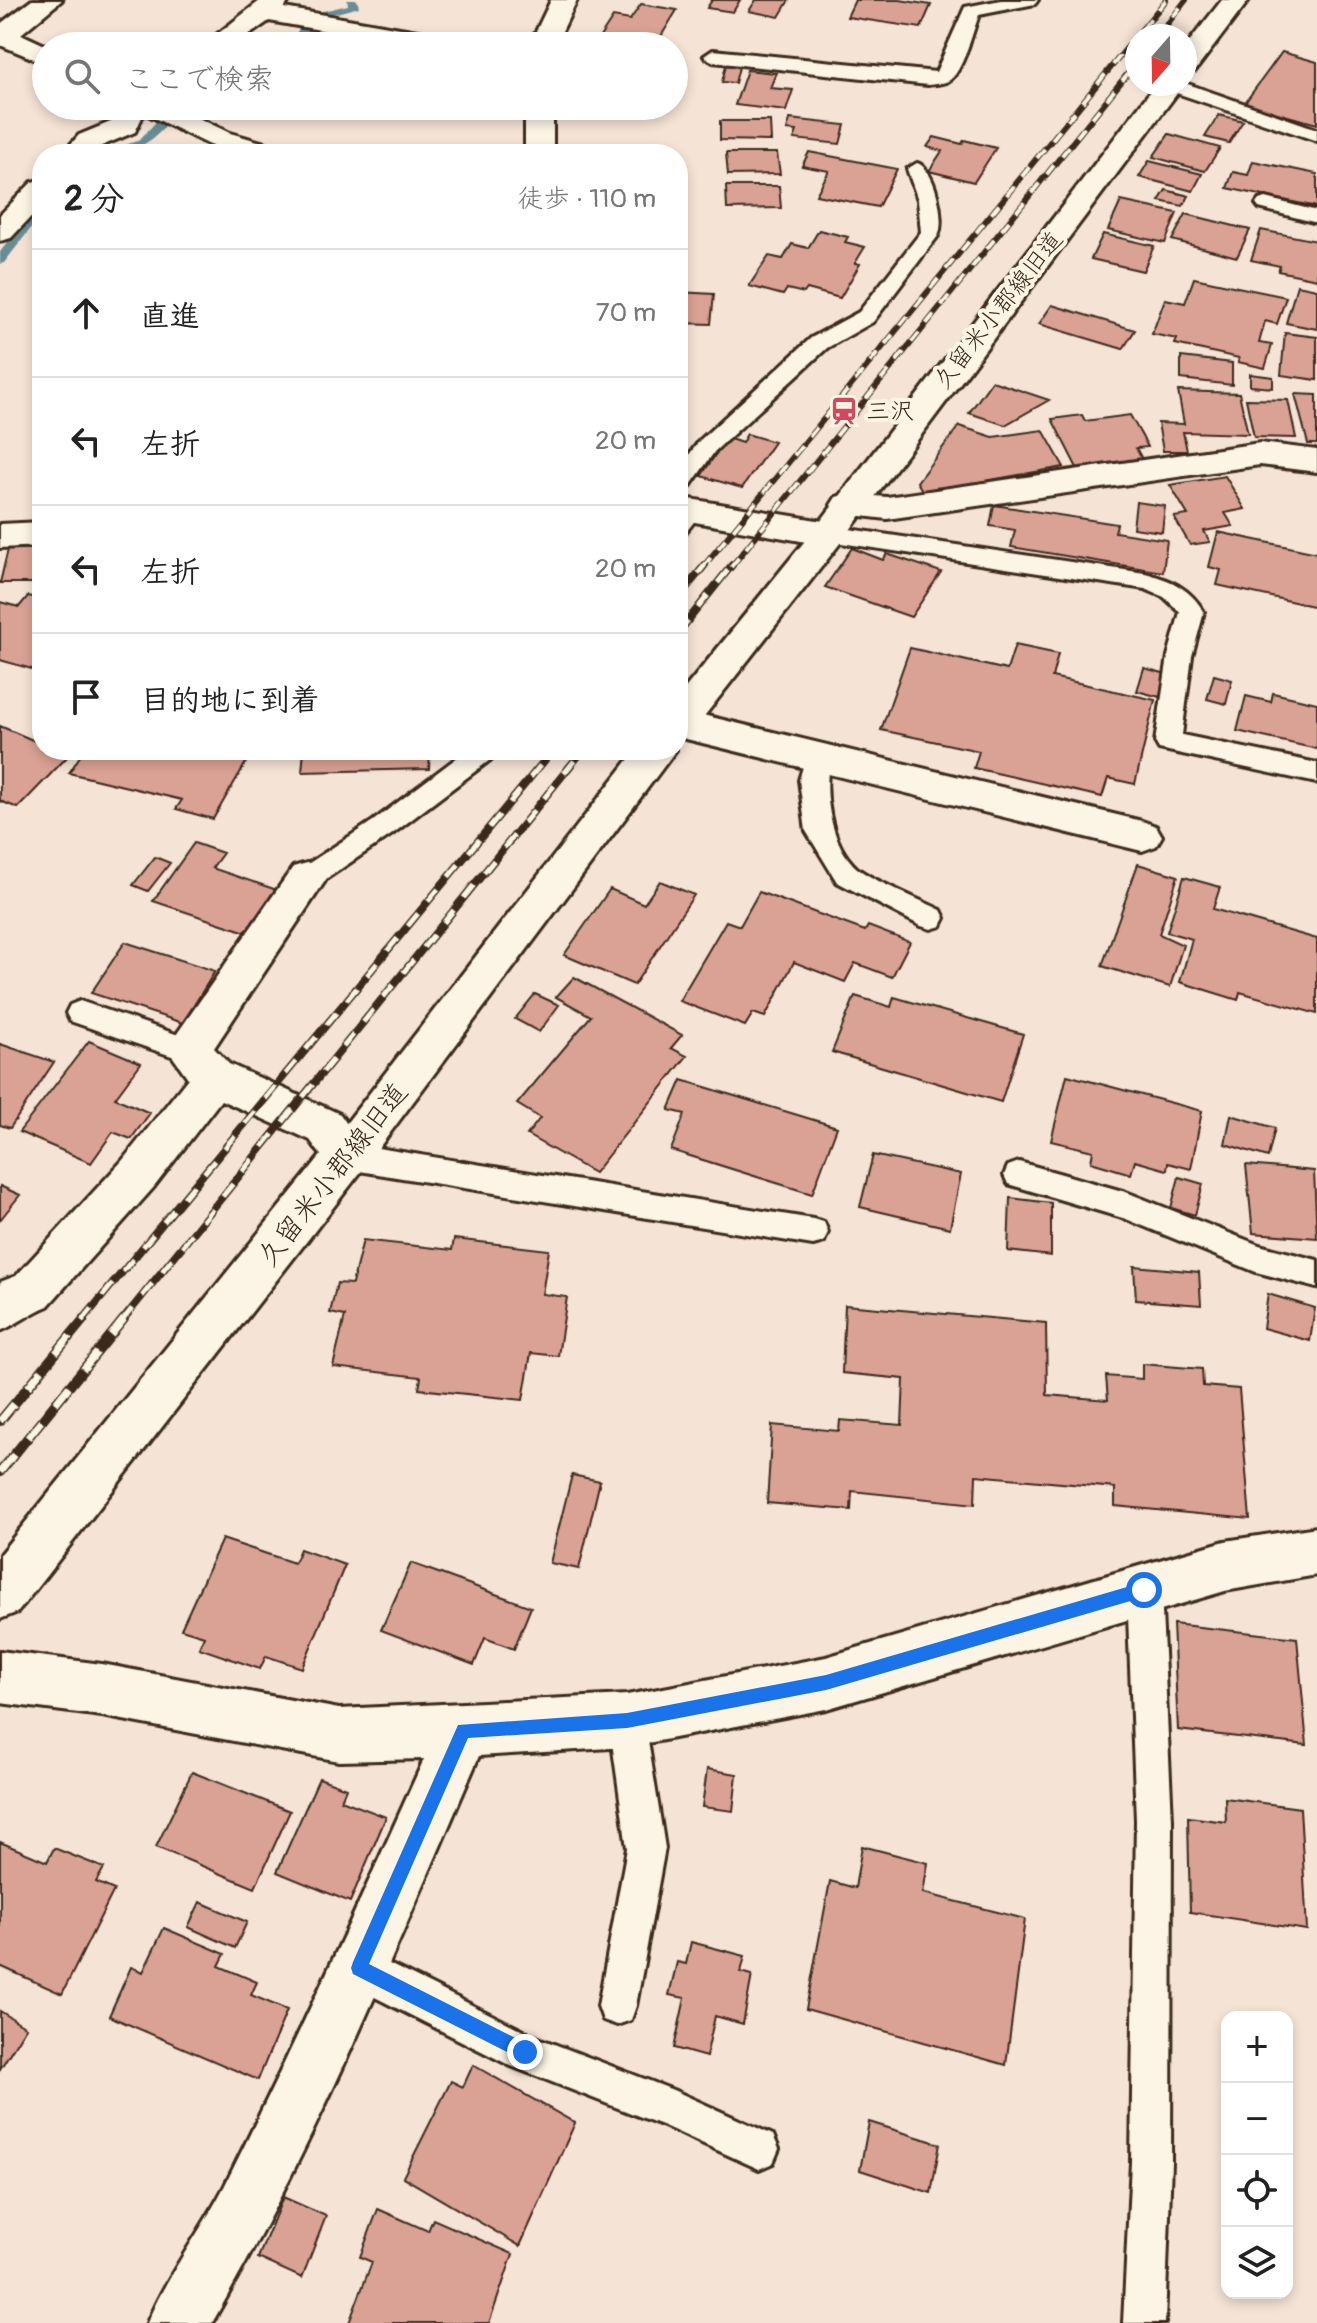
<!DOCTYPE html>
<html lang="ja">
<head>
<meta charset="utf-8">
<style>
	body { margin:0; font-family:Pangolin,"Klee One",sans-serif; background:#f2f2f2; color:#222 }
	.controls { position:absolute; right:24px; bottom:24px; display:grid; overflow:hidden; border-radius:16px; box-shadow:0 4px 12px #0003 }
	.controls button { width:72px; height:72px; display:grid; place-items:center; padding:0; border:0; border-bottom:2px solid #e0e0e0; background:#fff; color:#222; font:40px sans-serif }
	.compass { position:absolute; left:1125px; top:24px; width:72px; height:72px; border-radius:50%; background:#fff; box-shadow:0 4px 12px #0003; rotate:200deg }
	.stop { position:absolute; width:24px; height:24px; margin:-18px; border:6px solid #1a73e8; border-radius:50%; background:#fff }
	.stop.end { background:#1a73e8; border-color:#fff; box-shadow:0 2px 8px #0008 }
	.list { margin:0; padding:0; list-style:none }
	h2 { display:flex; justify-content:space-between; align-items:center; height:104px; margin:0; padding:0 32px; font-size:34px }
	h2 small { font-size:26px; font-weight:400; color:#767676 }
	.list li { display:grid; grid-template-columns:52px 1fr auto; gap:24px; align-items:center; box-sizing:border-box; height:128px; padding:0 32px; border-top:2px solid #e0e0e0 }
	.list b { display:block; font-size:30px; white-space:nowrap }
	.list em { font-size:26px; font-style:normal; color:#767676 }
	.icon { flex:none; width:44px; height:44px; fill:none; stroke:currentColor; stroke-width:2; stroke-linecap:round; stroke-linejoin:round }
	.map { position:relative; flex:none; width:1317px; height:2323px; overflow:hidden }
	.search { position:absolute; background:#fff; box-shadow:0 4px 12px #0003; left:32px; top:32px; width:656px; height:88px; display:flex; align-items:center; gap:20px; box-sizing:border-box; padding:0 28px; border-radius:44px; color:#767676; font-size:30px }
	.panel { position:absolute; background:#fff; box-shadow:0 4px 12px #0003; left:32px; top:144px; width:656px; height:616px; border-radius:32px }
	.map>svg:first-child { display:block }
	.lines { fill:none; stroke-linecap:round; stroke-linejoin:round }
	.stream { fill:#688d97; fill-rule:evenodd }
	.building { fill:#daa294; stroke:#3b2a1e; stroke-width:2 }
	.lane-casing { stroke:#3b2a1e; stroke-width:6 }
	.street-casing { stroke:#3b2a1e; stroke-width:6 }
	.secondary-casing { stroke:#3b2a1e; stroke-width:6 }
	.lane { fill:#fcf5e5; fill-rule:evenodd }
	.street { fill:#fcf5e5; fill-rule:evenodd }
	.secondary { fill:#fcf5e5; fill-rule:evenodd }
	.rail-far2-casing { stroke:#3b2a1e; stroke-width:6 }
	.rail-far1-casing { stroke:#3b2a1e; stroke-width:8 }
	.rail-casing { stroke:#3b2a1e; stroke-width:10 }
	.rail-far2 { stroke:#fcf5e5; stroke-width:4; stroke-dasharray:12; stroke-linecap:butt }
	.rail-far1 { stroke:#fcf5e5; stroke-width:5; stroke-dasharray:16; stroke-linecap:butt }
	.rail { stroke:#fcf5e5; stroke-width:7; stroke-dasharray:22; stroke-linecap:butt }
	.route { fill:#1a73e8 }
	.labels { text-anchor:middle; stroke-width:8; stroke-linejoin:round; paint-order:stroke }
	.far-street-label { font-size:24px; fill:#3b2a1e; stroke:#fcf5e5 }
	.far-poi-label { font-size:24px; fill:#3b2a1e; stroke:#fcf5e5; text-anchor:start }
	.street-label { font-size:28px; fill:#3b2a1e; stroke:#fcf5e5 }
</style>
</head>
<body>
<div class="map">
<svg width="1317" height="2323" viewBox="0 0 1317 2323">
	<rect width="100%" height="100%" fill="#f5e4d5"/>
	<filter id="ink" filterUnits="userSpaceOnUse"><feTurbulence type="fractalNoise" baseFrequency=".0125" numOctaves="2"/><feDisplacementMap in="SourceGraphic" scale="16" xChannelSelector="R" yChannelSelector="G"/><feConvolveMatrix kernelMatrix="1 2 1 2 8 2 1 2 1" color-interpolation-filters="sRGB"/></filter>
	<g filter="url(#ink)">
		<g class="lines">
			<path class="stream" d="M347 0H357L359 7 318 18 299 44 276 46 291 40 310 14 348 5Z
				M171 106H183C155 140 142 154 96 154L138 141Z
				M42 202V214L4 263 0 264V252L38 203Z"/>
		</g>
		<path class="building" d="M712 0H740L733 12 707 8Z
			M756 0H789L779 17 749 11Z
			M855 0H900L931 5 921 28 847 17Z
			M641 4 677 10 655 46 596 43 613 17 630 20Z
			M1282 52 1317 62V124L1244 104Z
			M726 65 739 67 735 83 722 82Z
			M747 70 776 73 770 88 793 90 786 111 735 105Z
			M1219 115 1243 121 1229 143 1205 137Z
			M790 119 845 125 840 144 794 139 797 131 787 130Z
			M720 121H770L771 141 720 140Z
			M1169 134 1220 148 1205 171 1153 157Z
			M934 137 962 144 964 140 996 148 974 182 929 171 942 151 927 147Z
			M809 152 897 169 878 207 816 195 829 171 802 166Z
			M726 153H777L780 174 728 175Z
			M1149 161 1202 174 1193 191 1139 177Z
			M1253 161 1317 174V207L1227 188 1233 172 1248 175Z
			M726 186H779L781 208 727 209Z
			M1166 190 1189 196 1183 206 1159 201Z
			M1121 201 1177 213 1165 243 1108 230Z
			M1186 214 1250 230 1237 257 1172 240Z
			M819 230 848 237 845 242 865 247 855 263 860 264 840 298 807 289 804 293 787 289 783 295 749 286 769 256 783 259 792 244 808 248Z
			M1261 230 1317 241V279L1278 271 1280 266 1251 260Z
			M1103 234 1154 246 1143 271 1091 259Z
			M1194 278 1286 297 1277 324 1265 321 1259 343 1272 345 1265 368 1238 362 1239 358 1175 344 1177 339 1152 334 1165 299 1185 303Z
			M1297 285 1317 289V329L1286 323Z
			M678 292 714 294 711 324 678 323Z
			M1052 305 1135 330 1123 349 1039 324Z
			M1285 333 1317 337V380L1281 375Z
			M1181 357 1232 363V385L1181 379Z
			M1250 374 1273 377V388L1250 386Z
			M992 381 1049 400 1005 425 969 413Z
			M1178 391 1239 393 1248 434 1183 432 1187 451H1163L1158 423 1184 424Z
			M1295 394 1317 395V444H1308Z
			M1246 399 1288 400 1296 438 1254 437Z
			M1082 415 1085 421 1130 415 1148 447 1136 448 1142 459 1077 468 1052 419Z
			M959 426 993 437 1043 430 1064 467 923 492 917 482Z
			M747 434 774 442 742 488 701 476 727 438 742 443Z
			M1225 476 1245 509 1225 513 1233 526 1204 531 1210 542 1190 545 1174 517 1188 515 1170 485Z
			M1136 502 1165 506 1162 532 1133 528Z
			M994 505 1117 524 1115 532 1167 540 1163 572 1011 547 1015 530 990 526Z
			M1218 532 1317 553V607L1217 585 1221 570 1209 567Z
			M852 548 883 560 887 554 941 572 911 617 825 587Z
			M8 549H42V583H0Z
			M28 596 42 599V672L0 660V602L19 607Z
			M1015 645 1058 654 1052 677 1155 700 1135 784 1108 778 1102 797 974 768 979 751 881 730 910 648 1007 670Z
			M1144 668 1167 674 1160 697 1137 691Z
			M1214 675 1232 680 1226 704 1207 699Z
			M1273 693 1317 703V749L1237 731 1246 696 1271 702Z
			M0 726 42 744V750H57L69 755 18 808 0 801Z
			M84 750H234L251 754 213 819 176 809 182 800 69 773Z
			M304 750H430L429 769 302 772Z
			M194 843 223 853 212 868 277 890 249 933 153 901Z
			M155 857 170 863 148 891 133 885Z
			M1138 864 1178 876 1159 934 1183 945 1170 987 1102 966Z
			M1184 877 1220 887 1213 909 1317 939V1014L1240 992 1238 1000 1180 982 1192 939 1167 932Z
			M660 881 694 895 634 985 564 955 610 889 644 904Z
			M759 892 865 931 868 926 910 942 892 977 855 963 845 982 794 962 765 1017 753 1013 745 1026 679 1001 726 921 740 926Z
			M125 942 215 971 183 1023 91 993Z
			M574 977 682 1035 671 1048 687 1056 594 1173 527 1135 540 1118 517 1104 591 1016 556 997Z
			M535 994 559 1005 539 1032 515 1019Z
			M855 996 891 1007 894 997 1023 1034 1001 1102 832 1052Z
			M89 1041 141 1063 115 1098 150 1113 131 1139 113 1132 91 1163 19 1132Z
			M0 1044 54 1062 10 1128 0 1125Z
			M1067 1075 1202 1111 1191 1169 1168 1163 1167 1170 1135 1161 1131 1174 1091 1162 1093 1151 1051 1141Z
			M682 1080 837 1127 812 1194 671 1150 685 1114 669 1110Z
			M1231 1115 1275 1128 1268 1157 1225 1144Z
			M873 1155 961 1174 950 1228 860 1207Z
			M1246 1165 1314 1171 1317 1238 1253 1233Z
			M1179 1177 1203 1184 1195 1215 1171 1208Z
			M0 1186 20 1195 0 1220Z
			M1010 1198 1051 1203V1256L1008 1251Z
			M454 1239 549 1250 542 1294 567 1297 558 1356 531 1353 523 1400 419 1389 421 1377 333 1367 345 1316 330 1313 337 1283 352 1284 363 1240 452 1250Z
			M1134 1266 1199 1272 1201 1305 1136 1300Z
			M1268 1294 1315 1308 1310 1341 1263 1328Z
			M845 1305 1046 1323 1047 1395 1108 1400 1106 1376 1142 1379V1364L1202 1369 1203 1386 1239 1389 1250 1519 1115 1506V1488L976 1475 975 1504 852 1491 851 1510 767 1503 772 1425 839 1431 840 1420 902 1425 904 1379 842 1373Z
			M572 1475 600 1481 579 1569 550 1563Z
			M222 1539 294 1563 300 1549 345 1565 302 1668 266 1656 260 1669 199 1648 204 1636 181 1629Z
			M411 1563 531 1607 514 1649 485 1638 474 1665 381 1630Z
			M1173 1624 1297 1638 1307 1745 1178 1730Z
			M707 1769 737 1774 733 1811 702 1807Z
			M192 1772 290 1811 255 1888 156 1847Z
			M319 1778 346 1788 341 1800 386 1817 350 1902 277 1872Z
			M1225 1798 1300 1808 1307 1930 1190 1912 1188 1817 1226 1822Z
			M0 1842 47 1862 54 1848 104 1868 96 1882 114 1890 62 1994 0 1966Z
			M862 1846 928 1863 923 1893 1025 1919 1006 2065 806 2009 830 1881 855 1888Z
			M200 1902 247 1922 235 1948 188 1927Z
			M164 1928 225 1954 219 1966 257 1982 251 1995 287 2010 258 2080 109 2016 131 1967 143 1972Z
			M691 1942 745 1956 741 1972 752 1975 743 2024 715 2016 706 2057 674 2048 685 1998 669 1995 677 1962 686 1964Z
			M0 2011 26 2027 0 2069Z
			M473 2065 575 2123 520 2246 403 2177 451 2081 463 2087Z
			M869 2122 940 2144 931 2193 860 2170Z
			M283 2197 326 2216 302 2278 258 2258Z
			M378 2209 428 2231 433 2219 513 2254 489 2323H349L372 2262 360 2257Z"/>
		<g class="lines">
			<defs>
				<path id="lane" d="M1001 0H1038L1035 4 979 15C973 30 962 75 948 81 942 84 934 84 928 85L713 62 704 56 713 50 936 72 965 7Z
					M1185 83 1317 129V141L1162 88 1160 84Z
					M917 163C935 168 946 221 938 236L873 322 827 348 715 451 686 492 678 495V470L699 441 811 338 859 312 921 232 918 200 907 169Z
					M1266 198 1317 211V223L1259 208 1256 204 1259 200Z
					M692 501 700 504 704 509 686 532 678 534C678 519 675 506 692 501Z
					M829 526 1145 573C1171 580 1190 588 1204 612L1192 656 1182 735 1317 763V783L1159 749 1155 742 1168 656 1180 612 1164 597 1145 589 821 540 817 534 821 528Z
					M817 748 826 750 830 757C823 791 829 843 857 868 871 880 921 900 941 910L945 918 941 926 931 929 921 926 837 882 806 831 799 780 808 750Z
					M467 750H498L494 757 391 835 317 885 307 888 297 885 293 878 297 871 373 821Z
					M80 1001 199 1042 203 1050 199 1058 189 1062 70 1021 66 1013 70 1005Z
					M347 1143 813 1219 824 1222 828 1232 824 1242 813 1245 347 1169 336 1165 332 1156 336 1147Z
					M1019 1162 1126 1192 1259 1245 1317 1260V1288L1256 1272 1126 1219 1008 1184 1004 1175 1008 1166Z
					M1144 1573 1156 1578 1161 1590 1172 1820 1171 2162 1165 2323H1123L1131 2162 1136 1820 1127 1590 1132 1578Z
					M627 1703 640 1708 645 1721 665 1848 636 2006 631 2020 617 2025 603 2020 598 2006 627 1848 609 1721 614 1708Z
					M359 1949 536 2037 673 2090 773 2135 779 2149 773 2163 759 2169 664 2126 511 2066 345 1982 340 1968 345 1954Z"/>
				<path id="street" d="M32 0H62L21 34 47 46 46 64 0 45V24Z
					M261 0H290L284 8 458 38 468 40 471 46H412L269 21 233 46H202Z
					M551 0H577L555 46H529Z
					M118 106H173L230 133 282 148 286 154H241L210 145 144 113 135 132 99 147 92 154H62L79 135 113 121Z
					M525 106H553V154H525Z
					M42 179V205L11 238 0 241V215L32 182Z
					M1260 443 1317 450V472L1260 465 887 519 836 513 831 505 836 497 848 494 887 497Z
					M678 497 829 522 841 526 846 534 841 542 829 546 678 519Z
					M42 522V546L0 548V524Z
					M678 709 1142 821 1156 826 1162 836 1156 846 1142 851 678 737Z
					M307 863 321 867 327 878 214 1048 229 1064 340 1114 369 1156 363 1169 347 1175 331 1169 310 1140 221 1100 154 1187 48 1306C30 1313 18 1324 0 1331V1282L16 1276 122 1161 188 1078 168 1050 174 1038 293 867Z
					M1317 1527V1575L1225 1591 826 1709 627 1747 479 1756C396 1948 317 2142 212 2323H147C167 2274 201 2232 225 2185 295 2044 360 1902 424 1759L339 1761 102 1716 0 1703V1651L102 1664 339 1709 627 1695 826 1657 1225 1541Z"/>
				<path id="secondary" d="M1222 0H1249L1195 71 1185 73V47Z
					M1156 84H1184L841 542 691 733 678 737V697L817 526Z
					M636 750H676L363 1169 18 1612 0 1619V1554L331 1143Z"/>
			</defs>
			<use href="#lane" class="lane-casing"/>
			<use href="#street" class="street-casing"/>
			<use href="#secondary" class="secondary-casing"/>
			<use href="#lane" class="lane"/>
			<use href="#street" class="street"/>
			<use href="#secondary" class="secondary"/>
			<defs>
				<path id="rail-far2" d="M1158 36 1186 0
					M703 567 1166 0
					M731 567 1137 62"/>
				<path id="rail-far1" d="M678 598 705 565
					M678 633 732 565
					M82 1321 553 750
					M122 1321 583 750"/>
				<path id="rail" d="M0 1421 84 1319
					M0 1472 124 1319"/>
			</defs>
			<use href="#rail-far2" class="rail-far2-casing"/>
			<use href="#rail-far1" class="rail-far1-casing"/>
			<use href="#rail" class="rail-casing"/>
			<use href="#rail-far2" class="rail-far2"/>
			<use href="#rail-far1" class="rail-far1"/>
			<use href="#rail" class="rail"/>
		</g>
	</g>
	<path class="route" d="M1144 1582 1152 1590 1144 1597 826 1690 627 1728 468 1738 369 1964 531 2046 534 2052 531 2058 525 2060 519 2058 353 1974 351 1968 353 1962 458 1725 627 1713 826 1675Z"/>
	<defs>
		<symbol id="station-bare" viewBox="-9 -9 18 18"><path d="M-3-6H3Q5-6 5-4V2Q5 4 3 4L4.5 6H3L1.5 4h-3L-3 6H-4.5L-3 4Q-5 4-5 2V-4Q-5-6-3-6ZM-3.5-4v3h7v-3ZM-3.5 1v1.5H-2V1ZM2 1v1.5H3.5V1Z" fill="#d1495b" stroke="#fcf5e5" stroke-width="2.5" paint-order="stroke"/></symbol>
	</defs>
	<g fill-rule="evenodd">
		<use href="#station-bare" x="824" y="391" width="40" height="40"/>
	</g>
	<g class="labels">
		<g class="far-street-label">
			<text transform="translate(998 310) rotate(-52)" y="8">久留米小郡線旧道</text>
		</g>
		<g class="far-poi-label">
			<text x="866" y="419">三沢</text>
		</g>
		<g class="street-label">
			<text transform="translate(332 1174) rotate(-52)" y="10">久留米小郡線旧道</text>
		</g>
	</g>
</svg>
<div class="controls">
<button>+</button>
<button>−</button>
<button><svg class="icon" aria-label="locate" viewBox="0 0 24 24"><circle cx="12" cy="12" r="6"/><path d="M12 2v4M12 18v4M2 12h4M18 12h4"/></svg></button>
<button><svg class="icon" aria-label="layers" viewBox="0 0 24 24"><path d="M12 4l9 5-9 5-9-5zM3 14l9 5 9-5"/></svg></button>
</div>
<svg class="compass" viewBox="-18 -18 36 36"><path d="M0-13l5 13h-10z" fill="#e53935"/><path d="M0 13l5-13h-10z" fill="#767676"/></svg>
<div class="stop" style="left:1144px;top:1590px"></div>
<div class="stop end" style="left:525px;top:2052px"></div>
<div class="search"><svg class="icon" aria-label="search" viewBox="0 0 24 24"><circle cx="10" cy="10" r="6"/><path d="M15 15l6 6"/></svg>ここで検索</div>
<section class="panel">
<h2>2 分<small>徒歩 · 110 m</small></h2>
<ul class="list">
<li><svg class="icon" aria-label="ahead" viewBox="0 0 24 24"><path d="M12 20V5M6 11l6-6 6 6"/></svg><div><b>直進</b></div><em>70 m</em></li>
<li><svg class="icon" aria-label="left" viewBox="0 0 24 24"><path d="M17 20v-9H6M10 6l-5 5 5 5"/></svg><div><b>左折</b></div><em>20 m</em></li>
<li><svg class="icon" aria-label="left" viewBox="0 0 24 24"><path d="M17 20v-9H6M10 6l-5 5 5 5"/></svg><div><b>左折</b></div><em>20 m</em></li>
<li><svg class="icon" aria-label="arrive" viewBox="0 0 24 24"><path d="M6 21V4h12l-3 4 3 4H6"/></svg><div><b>目的地に到着</b></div></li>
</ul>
</section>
</div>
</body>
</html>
